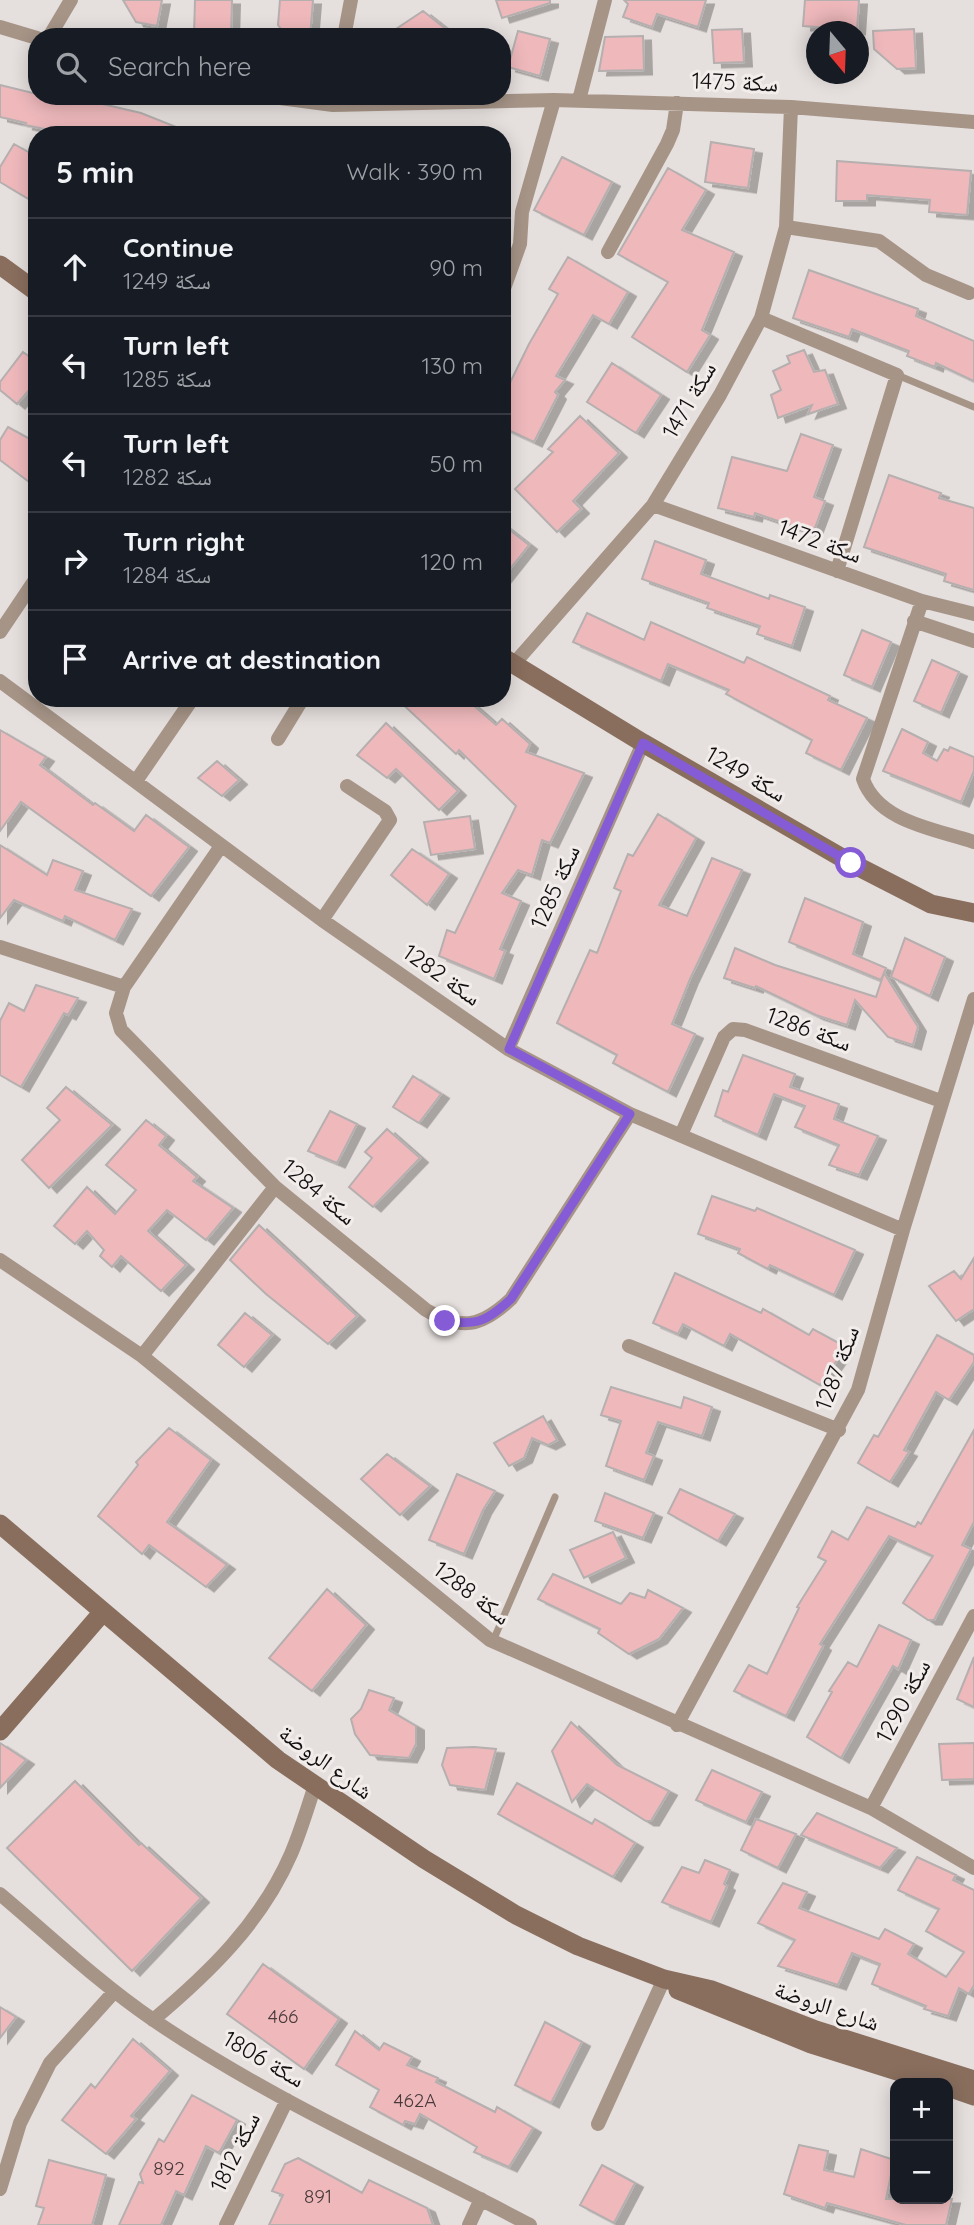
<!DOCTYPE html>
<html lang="en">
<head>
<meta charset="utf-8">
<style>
	body { margin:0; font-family:Quicksand,"Noto Naskh Arabic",sans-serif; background:#242831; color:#f1f3f6 }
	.controls { position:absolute; right:21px; bottom:21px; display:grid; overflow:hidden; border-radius:14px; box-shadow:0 4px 18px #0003 }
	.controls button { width:63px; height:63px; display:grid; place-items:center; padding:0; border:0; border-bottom:2px solid #363941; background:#171b24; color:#f1f3f6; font:35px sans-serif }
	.compass { position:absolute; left:806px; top:21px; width:63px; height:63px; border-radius:50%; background:#171b24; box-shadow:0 4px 18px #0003; rotate:161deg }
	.stop { position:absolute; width:21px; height:21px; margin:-16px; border:5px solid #865cd6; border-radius:50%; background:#fff }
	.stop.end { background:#865cd6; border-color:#fff; box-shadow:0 2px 7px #0008 }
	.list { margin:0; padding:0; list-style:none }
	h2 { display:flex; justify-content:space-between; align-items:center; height:91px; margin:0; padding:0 28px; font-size:30px }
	h2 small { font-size:23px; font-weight:400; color:#9ea1a6 }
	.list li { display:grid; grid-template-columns:46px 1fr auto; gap:21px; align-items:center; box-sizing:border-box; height:98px; padding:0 28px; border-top:2px solid #363941 }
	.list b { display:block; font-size:26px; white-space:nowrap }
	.list p { margin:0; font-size:23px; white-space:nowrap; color:#9ea1a6 }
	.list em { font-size:23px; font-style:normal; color:#9ea1a6 }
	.icon { flex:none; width:38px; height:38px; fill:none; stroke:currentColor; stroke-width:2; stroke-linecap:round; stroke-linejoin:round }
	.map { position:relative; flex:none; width:974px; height:2225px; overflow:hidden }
	.search { position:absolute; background:#171b24; box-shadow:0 4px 18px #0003; left:28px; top:28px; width:483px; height:77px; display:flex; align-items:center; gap:18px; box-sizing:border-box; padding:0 24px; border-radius:28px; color:#9ea1a6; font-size:26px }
	.panel { position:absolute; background:#171b24; box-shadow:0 4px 18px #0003; left:28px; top:126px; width:483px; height:581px; border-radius:28px }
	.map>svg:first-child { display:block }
	.building { fill:#efb9bc; stroke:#b5afaf; stroke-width:2; filter:url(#shadow) }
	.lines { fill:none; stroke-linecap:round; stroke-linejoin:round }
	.lane { stroke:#a69487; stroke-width:7 }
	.street { stroke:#a69487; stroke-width:14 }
	.secondary { stroke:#896e5d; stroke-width:19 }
	.route { stroke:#865cd6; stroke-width:9 }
	.labels { text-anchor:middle; stroke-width:6; stroke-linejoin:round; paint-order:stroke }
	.number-label { font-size:19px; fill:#48393a }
	.street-label { font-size:23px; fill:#100e0e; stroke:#f2eceb }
</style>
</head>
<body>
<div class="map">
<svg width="974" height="2225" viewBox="0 0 974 2225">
	<defs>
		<filter id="shadow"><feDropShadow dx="8" dy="4.5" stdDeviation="0" flood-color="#0004"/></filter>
	</defs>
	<rect width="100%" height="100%" fill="#e5dfdd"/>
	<path class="building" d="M123 0H162L157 26 136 22Z
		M195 0H232L231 35H194Z
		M280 0H313L310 37H287L278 25Z
		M496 0H550V3L502 18Z
		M624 0H706L698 27 657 14 652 27 623 17 628 4Z
		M805 0H859L857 30 803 26Z
		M423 11 456 37H384Z
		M742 29 744 62 714 63 712 30Z
		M914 29 916 68 897 69 874 49 873 31Z
		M518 31 550 39 540 76 508 67Z
		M643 36 644 70 599 71 605 37Z
		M0 85 37 94V96L77 98 141 113 196 135H74L25 125 26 123 0 117Z
		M711 142 754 149 748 188 705 182Z
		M14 144 37 157V204L0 182V167Z
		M562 157 612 182 584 235 534 210Z
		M837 161 971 171 967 215 929 212 930 200 867 195V201H836Z
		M668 168 706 190 682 230 734 252 702 330 710 335 687 372 632 337 668 282 618 254Z
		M568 257 628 292 609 324 593 315 556 376 565 380 555 392 558 395 534 442 502 427V399L529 344 558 294 549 289Z
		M809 270 918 309 916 316 974 341V381L936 363 935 367 907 356 909 351 852 329 849 337 793 318Z
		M804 350 814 372 825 370 838 404 808 414 812 405 778 418 771 395 781 390 773 371 790 363 787 356Z
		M23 352 37 362V381L17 404 0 390V382Z
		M612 363 661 395 636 433 587 402Z
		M580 416 619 453 573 501 581 509 557 532 515 489 553 452 548 449Z
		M8 427 37 443V488L0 460V440Z
		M801 434 833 445 814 497 825 501 813 533 755 513 754 517 718 508 732 457 787 471Z
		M889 475 941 493 939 498 974 508V590L944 581 946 574 864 547Z
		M502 524 529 545 502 579Z
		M655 541 706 560 701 574 769 599 770 595 805 607 792 646 757 634 760 626 707 608 709 603 642 579Z
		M587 613 644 640 651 622 744 663 747 657 830 696 828 700 867 718 841 770 806 753 812 740 726 694 729 690 668 664 661 681 573 642Z
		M862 630 891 642 872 687 844 675Z
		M932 660 959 672 941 713 914 701Z
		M396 698H465L496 725 502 719 530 744 526 752 584 773 550 843 542 840 532 875 518 870 502 893 521 901 500 949 505 951 494 979 439 956 447 930 455 933 516 806 459 750 456 754Z
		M386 723 458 791 439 810 396 769 387 778 357 755Z
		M902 729 928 742 923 753 937 761 944 749 948 751 950 747 974 757V771L961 802 883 771Z
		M0 730 46 757 40 765 93 805 95 803 134 831 146 815 189 847 151 896 21 802 0 831Z
		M217 761 239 780 222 796 198 778Z
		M658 814 696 838 659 905 687 916 712 858 742 870 690 979 672 1024 695 1034 668 1092 613 1063 617 1055 557 1023 590 950 597 953 621 891 614 888 628 854 633 856Z
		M470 816 475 849 431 855 424 822Z
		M0 845 47 875 53 860 83 871 75 890 132 909 115 940 65 916 63 921 14 900 0 918Z
		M412 849 449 874 427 905 391 875Z
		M805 898 863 922 853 954 886 968 881 980 789 942Z
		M905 938 945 957 930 996 891 977Z
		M735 948 775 965 876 997 884 973 918 1027 913 1045 888 1037 855 1000 847 1025 816 1015 756 986 755 988 724 978Z
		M36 985 78 998 68 1015 64 1013 21 1087 0 1075V1021L9 1003 24 1011Z
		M743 1055 795 1074 790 1087 839 1104 834 1119 878 1136 859 1175 829 1165 839 1145 795 1127 805 1106 774 1094 758 1135 715 1116 723 1090 728 1092Z
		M413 1076 441 1094 419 1123 393 1107Z
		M66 1087 112 1125 49 1188 22 1160 60 1120 47 1108Z
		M330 1111 357 1124 337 1163 308 1151Z
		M146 1120 166 1136 159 1145 197 1177 193 1181 233 1208 206 1240 167 1210 148 1231 186 1265 161 1291 121 1256 112 1267 100 1256 104 1250 87 1231 75 1244 54 1226 87 1187 115 1214 136 1190 106 1165Z
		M387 1129 420 1158 373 1207 349 1187 372 1158 365 1152Z
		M712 1196 755 1211 757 1208 855 1250 834 1295 770 1265 768 1269 738 1253 740 1249 698 1234Z
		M259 1225 357 1316 328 1344 266 1294 230 1260Z
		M974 1258V1309L956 1321 929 1286 954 1271 961 1279Z
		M675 1273 761 1313 763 1309 809 1335 813 1329 846 1347 820 1385 730 1334 724 1346 683 1324 678 1334 653 1323Z
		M245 1313 272 1335 244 1367 218 1345Z
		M937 1335 974 1355V1362L949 1400 936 1392 904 1450 909 1452 890 1482 858 1463 874 1435 878 1437Z
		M611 1387 681 1408 684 1397 712 1407 702 1436 658 1422 646 1453 654 1456 644 1480 606 1466 621 1421 601 1415Z
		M543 1416 557 1440 548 1445 532 1438 524 1458 509 1466 494 1443Z
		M169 1428 211 1460 167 1522 227 1565 206 1587 149 1545 142 1554 98 1516 138 1465 136 1462Z
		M974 1430V1522L962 1545 971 1549 934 1620H928L903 1603 933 1556 889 1536 820 1644 823 1646 786 1716 734 1691 749 1665 767 1674 799 1608 797 1607 826 1561 818 1557 832 1531 848 1540 867 1507 915 1527 918 1522 921 1524Z
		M387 1454 430 1486 400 1515 361 1479Z
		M457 1474 495 1491 483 1510 464 1554 429 1540Z
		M680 1489 735 1514 718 1541 668 1513Z
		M605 1493 654 1513 643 1538 595 1521Z
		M613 1532 626 1558 584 1578 570 1550Z
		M553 1574 621 1604 630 1593 645 1598 648 1590 683 1608 659 1639 629 1654 598 1633 600 1629 538 1599Z
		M327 1589 366 1625 312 1691 269 1658Z
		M879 1625 911 1640 898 1669 893 1666 841 1758 807 1737 832 1692 829 1691 848 1662 857 1667Z
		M974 1657V1707L957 1699Z
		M369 1690 394 1698 389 1710 416 1726V1744L409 1758 370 1755 355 1734 351 1719 361 1709Z
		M571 1722 617 1765 669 1791 651 1821H646L587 1784 572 1802 552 1751Z
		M0 1743 26 1760 0 1788Z
		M974 1743V1779L942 1780 939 1744Z
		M474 1747 496 1749 485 1790 450 1785 442 1765 447 1748Z
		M712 1770 762 1792 746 1822 696 1800Z
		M75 1781 139 1845 141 1843 201 1898 132 1971 7 1848Z
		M517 1783 592 1824 595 1819 635 1843 613 1877 498 1814Z
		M817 1813 897 1848 880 1868 801 1835Z
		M756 1819 796 1834 778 1868 741 1850Z
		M917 1857 956 1875 953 1880 974 1890V1985L969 1994 959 1988 948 2016 924 2009 926 2006 872 1984 880 1964 852 1953 838 1985 778 1966 795 1940 758 1923 783 1883 807 1892 799 1908 879 1939 885 1929 914 1944 908 1954 946 1977 964 1952 926 1931 939 1909 898 1890Z
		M705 1860 730 1870 724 1884 727 1886 711 1922 662 1902 682 1867 699 1873Z
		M263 1964 339 2019 304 2069 227 2014Z
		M0 2007 16 2017 0 2038Z
		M545 2022 582 2042 551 2103 515 2085Z
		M355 2031 379 2050 384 2043 412 2057 407 2065 438 2078 436 2082 495 2112 497 2107 533 2128 509 2167 474 2152 477 2147 420 2114 415 2124 405 2121 403 2125 370 2107 379 2090 336 2065Z
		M133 2039 170 2071 131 2116 136 2119 106 2154 62 2120 91 2084 95 2088Z
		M192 2095 237 2120 219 2153 206 2146 184 2195 176 2191 161 2225H119L139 2182 143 2183 140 2174 159 2139 164 2142Z
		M799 2145 828 2151 824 2170 854 2177 861 2149 894 2160 886 2199H952L946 2225H906L827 2203 825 2208 784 2194Z
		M298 2158 362 2193 369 2180 427 2208 433 2225H269L283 2195 272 2191 285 2164Z
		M49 2160 106 2175 92 2225H38L44 2208 36 2206Z
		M602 2165 635 2183 614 2223 580 2205Z"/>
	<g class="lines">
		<path class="lane" d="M897 375 974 407
			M493 1641 555 1497"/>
		<path class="street" d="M0 27 37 38
			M49 37 71 0
			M344 37 351 0
			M265 96 333 105 554 100 791 107 974 122
			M579 100 605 0
			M786 227 879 241 926 275 969 293
			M608 252 667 144 673 130 677 103
			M502 294 520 244 522 212 554 100
			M761 318 897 375 837 571
			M653 505 922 601 974 614
			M922 601 863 779C878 822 935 829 974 842
			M914 621 974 641
			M0 632 37 577
			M513 665 653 505 720 395 761 318 786 227 791 107
			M0 681 322 920 508 1049 630 1114 903 1230
			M278 739 303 698
			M136 781 193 698
			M221 846 124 987 116 1013 121 1030 275 1187 426 1310C462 1331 481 1327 511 1299L630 1114
			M322 920 390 820 385 811 347 786
			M0 947 124 987
			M508 1049 643 743
			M681 1135 724 1037 733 1029 745 1030 941 1101
			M0 1260 142 1356 490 1640 871 1808 974 1868
			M629 1346 839 1430
			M142 1356 275 1187
			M677 1725 858 1390 903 1230 974 999
			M871 1808 974 1616
			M0 1894C50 1936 98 1982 152 2019 267 2098 405 2159 530 2225
			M153 2020C209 1973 261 1923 291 1854 300 1833 307 1810 314 1788
			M598 2124 664 1979
			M0 2189 20 2123 50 2063 114 1992
			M226 2225 287 2100
			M469 2225 481 2199"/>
		<path class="secondary" d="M0 265 37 292
			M502 657 643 743 851 863 931 904 974 913
			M0 1524 278 1760 424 1859 516 1915 578 1946 664 1979 712 1990 816 2030 974 2080
			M0 1731 102 1613
			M678 1990 811 2044 935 2083
			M948 2087 974 2096"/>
	</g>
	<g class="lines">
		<path class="route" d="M445 1321C477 1326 487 1321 511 1299L630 1114 509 1049 643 743 851 863"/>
	</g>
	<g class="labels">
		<g class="number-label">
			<text x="283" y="2023">466</text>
			<text x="415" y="2107">462A</text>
			<text x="169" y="2175">892</text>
			<text x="318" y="2203">891</text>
		</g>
		<g class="street-label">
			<text transform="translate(735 82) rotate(2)" y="8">سكة 1475</text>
			<text transform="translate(689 400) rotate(-60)" y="8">سكة 1471</text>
			<text transform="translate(820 541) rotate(20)" y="8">سكة 1472</text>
			<text transform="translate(746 774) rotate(30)" y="8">سكة 1249</text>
			<text transform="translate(555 887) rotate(-66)" y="8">سكة 1285</text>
			<text transform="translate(442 975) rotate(35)" y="8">سكة 1282</text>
			<text transform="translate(809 1029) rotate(20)" y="8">سكة 1286</text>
			<text transform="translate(319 1192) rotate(40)" y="8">سكة 1284</text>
			<text transform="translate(837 1368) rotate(-70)" y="8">سكة 1287</text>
			<text transform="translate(472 1593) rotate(37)" y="8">سكة 1288</text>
			<text transform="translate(903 1701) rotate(-62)" y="8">سكة 1290</text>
			<text transform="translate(326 1762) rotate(36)" y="8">شارع الروضة</text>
			<text transform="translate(827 2006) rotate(19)" y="8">شارع الروضة</text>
			<text transform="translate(264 2059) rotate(30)" y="8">سكة 1806</text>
			<text transform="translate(235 2152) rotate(-64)" y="8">سكة 1812</text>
		</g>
	</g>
</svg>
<div class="controls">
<button>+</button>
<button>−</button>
</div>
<svg class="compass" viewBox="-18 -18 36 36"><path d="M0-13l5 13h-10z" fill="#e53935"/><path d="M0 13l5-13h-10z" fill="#9ea1a6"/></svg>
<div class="stop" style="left:851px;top:863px"></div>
<div class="stop end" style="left:445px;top:1321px"></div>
<div class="search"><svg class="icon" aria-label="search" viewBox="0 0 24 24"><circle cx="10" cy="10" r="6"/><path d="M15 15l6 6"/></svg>Search here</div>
<section class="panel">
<h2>5 min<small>Walk · 390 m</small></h2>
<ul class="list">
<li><svg class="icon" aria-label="ahead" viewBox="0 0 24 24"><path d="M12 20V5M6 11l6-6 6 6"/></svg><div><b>Continue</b><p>سكة 1249</p></div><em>90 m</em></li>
<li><svg class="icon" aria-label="left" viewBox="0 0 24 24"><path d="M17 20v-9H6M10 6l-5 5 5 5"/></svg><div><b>Turn left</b><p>سكة 1285</p></div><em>130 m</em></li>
<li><svg class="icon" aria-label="left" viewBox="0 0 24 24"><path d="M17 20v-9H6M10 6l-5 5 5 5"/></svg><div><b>Turn left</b><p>سكة 1282</p></div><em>50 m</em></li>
<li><svg class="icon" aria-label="right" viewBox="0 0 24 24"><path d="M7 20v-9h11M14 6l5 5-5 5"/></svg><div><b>Turn right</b><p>سكة 1284</p></div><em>120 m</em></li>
<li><svg class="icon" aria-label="arrive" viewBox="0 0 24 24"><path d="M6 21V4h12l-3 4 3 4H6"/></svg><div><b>Arrive at destination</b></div></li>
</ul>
</section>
</div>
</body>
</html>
